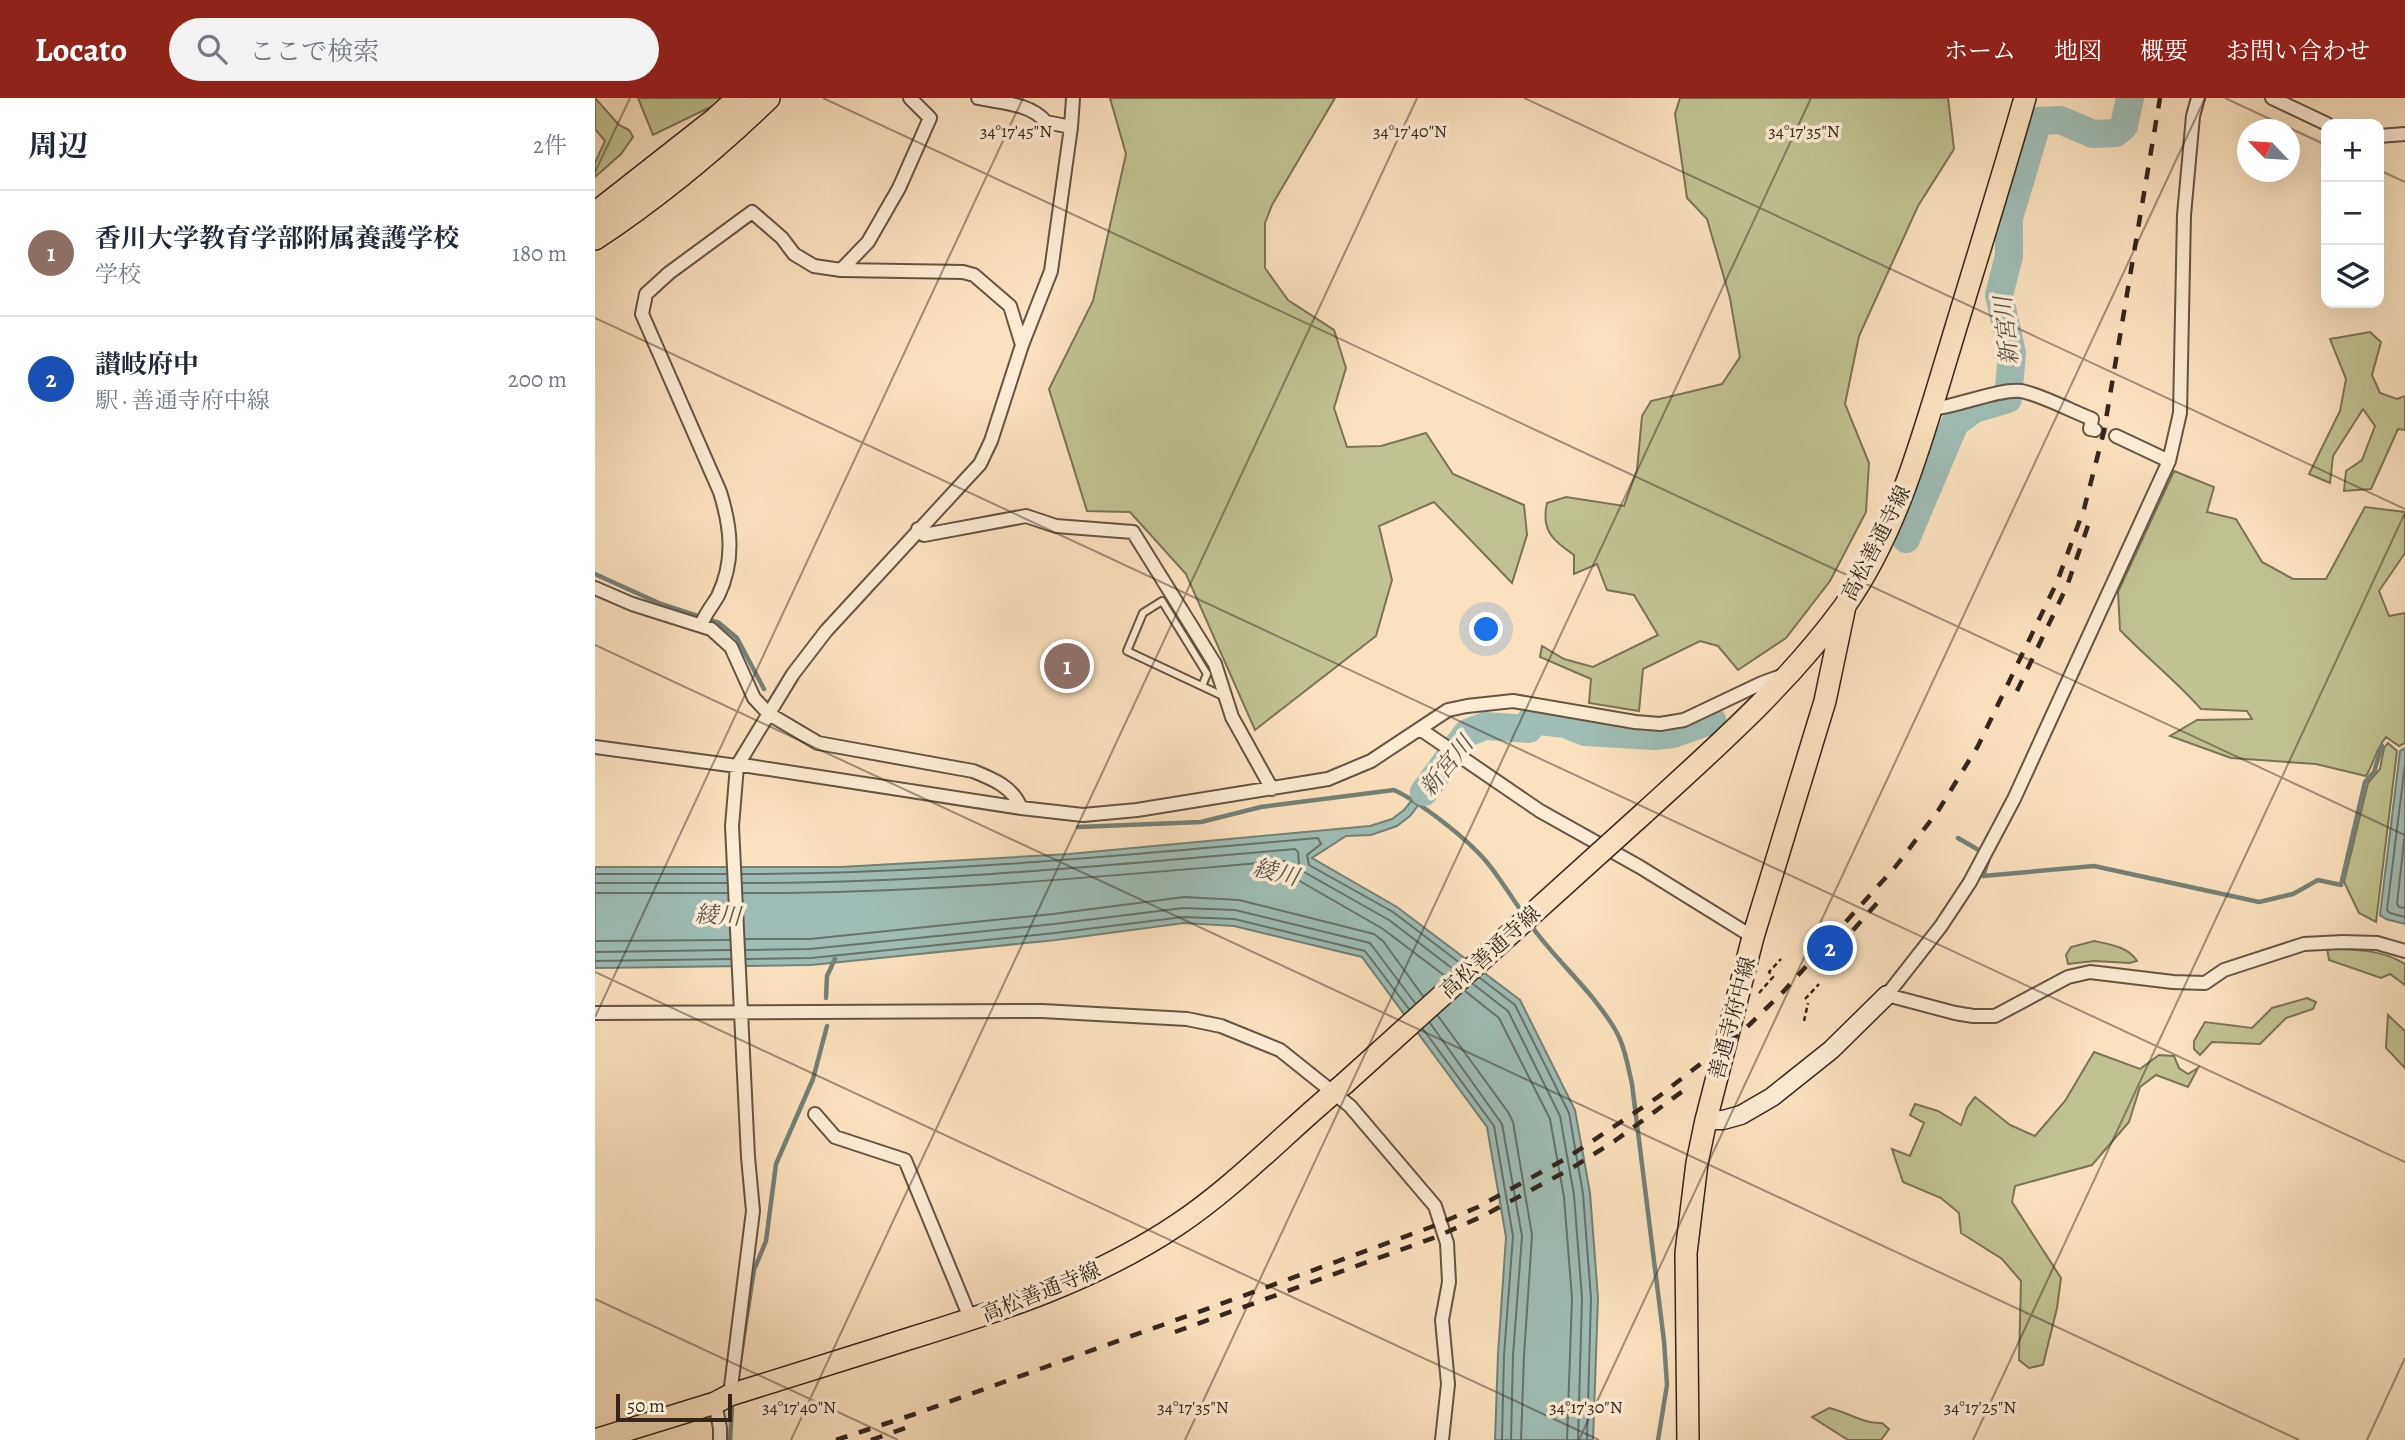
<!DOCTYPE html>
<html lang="ja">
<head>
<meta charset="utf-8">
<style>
	body { margin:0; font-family:Alegreya,"Noto Serif JP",serif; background:#f2f2f3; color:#1f2937 }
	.controls { position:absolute; right:21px; top:21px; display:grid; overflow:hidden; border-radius:14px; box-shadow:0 7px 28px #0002 }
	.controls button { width:63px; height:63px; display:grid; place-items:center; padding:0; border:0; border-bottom:2px solid #e0e1e3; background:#fff; color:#1f2937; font:35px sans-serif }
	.compass { position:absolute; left:1642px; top:21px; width:63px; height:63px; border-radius:50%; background:#fff; box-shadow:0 7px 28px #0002; rotate:295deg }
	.scale { position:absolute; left:21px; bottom:18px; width:116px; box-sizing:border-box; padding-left:7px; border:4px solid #32261c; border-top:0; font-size:19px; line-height:24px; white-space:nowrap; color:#32261c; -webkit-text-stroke:5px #fcecd5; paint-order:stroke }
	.you { position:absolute; left:892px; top:532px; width:24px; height:24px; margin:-18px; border:5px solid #fff; border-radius:50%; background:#1a73e8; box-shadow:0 0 0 10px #1a73e833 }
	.badge { display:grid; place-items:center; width:46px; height:46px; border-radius:50%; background:#8f2418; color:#fff; font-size:23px; font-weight:700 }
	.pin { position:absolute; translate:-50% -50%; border:4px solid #fff; box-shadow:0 2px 7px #0006 }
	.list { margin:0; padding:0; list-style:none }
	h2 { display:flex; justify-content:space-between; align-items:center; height:91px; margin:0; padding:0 28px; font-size:30px }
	h2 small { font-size:23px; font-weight:400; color:#747a83 }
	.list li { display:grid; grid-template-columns:46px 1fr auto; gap:21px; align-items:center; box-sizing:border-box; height:126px; padding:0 28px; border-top:2px solid #e0e1e3 }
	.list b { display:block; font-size:26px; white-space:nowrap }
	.list p { margin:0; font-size:23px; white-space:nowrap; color:#747a83 }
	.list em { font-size:23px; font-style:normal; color:#747a83 }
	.icon { flex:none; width:38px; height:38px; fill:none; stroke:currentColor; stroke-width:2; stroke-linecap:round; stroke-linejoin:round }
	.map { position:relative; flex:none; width:1810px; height:1342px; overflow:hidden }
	header { display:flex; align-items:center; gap:42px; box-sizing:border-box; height:98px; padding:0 35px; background:#8f2418; color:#fff }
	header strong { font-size:33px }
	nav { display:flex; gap:38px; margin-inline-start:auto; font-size:24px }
	.search { width:490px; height:63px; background:#f2f2f3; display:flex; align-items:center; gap:18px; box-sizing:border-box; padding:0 24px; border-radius:38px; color:#747a83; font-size:26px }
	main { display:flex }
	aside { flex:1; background:#fff }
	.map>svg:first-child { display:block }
	.green { fill:#c0c390; stroke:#797456; stroke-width:2 }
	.water { fill:#9fbdb6; stroke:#738178; stroke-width:2 }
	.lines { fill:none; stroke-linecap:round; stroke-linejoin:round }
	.shore { stroke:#687269; stroke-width:2 }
	.stream { stroke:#738178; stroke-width:4.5 }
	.river { stroke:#9fbdb6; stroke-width:28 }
	.street-tunnel { stroke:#d3bc9e; stroke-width:12; stroke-dasharray:12 6; stroke-linecap:butt }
	.lane-casing { stroke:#645544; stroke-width:10 }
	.street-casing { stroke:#645544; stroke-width:16 }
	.secondary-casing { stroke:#32261c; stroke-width:21 }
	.primary-casing { stroke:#32261c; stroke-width:24 }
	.highway-casing { stroke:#32261c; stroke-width:26 }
	.path { stroke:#32261c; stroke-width:2.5; stroke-dasharray:5 3.5; stroke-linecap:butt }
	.lane { stroke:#fcecd5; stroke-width:6 }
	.street { stroke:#fcecd5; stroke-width:12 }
	.secondary { stroke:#fcecd5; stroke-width:18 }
	.primary { stroke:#fbe2be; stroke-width:21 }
	.highway { stroke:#fbe2be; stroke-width:23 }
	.rail { stroke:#32261c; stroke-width:4.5; stroke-dasharray:12 12; stroke-linecap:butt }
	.primary-bridge-casing { stroke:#32261c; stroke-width:24; stroke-linecap:butt }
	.primary-bridge { stroke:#fbe2be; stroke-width:21 }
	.ticks { fill:none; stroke:#32261c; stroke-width:2; stroke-opacity:0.45 }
	.labels { text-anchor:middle; stroke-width:7; stroke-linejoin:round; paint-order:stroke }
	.street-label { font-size:21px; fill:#32261c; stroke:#fcecd5 }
	.water-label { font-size:23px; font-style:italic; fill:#53534a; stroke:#fcecd5 }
	.ticks-label { font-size:18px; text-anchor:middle; fill:#32261c; stroke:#fcecd5; stroke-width:7; stroke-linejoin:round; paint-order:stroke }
</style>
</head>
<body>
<header>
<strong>Locato</strong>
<div class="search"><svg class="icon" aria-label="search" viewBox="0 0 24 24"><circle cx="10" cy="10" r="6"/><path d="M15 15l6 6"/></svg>ここで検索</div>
<nav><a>ホーム</a><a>地図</a><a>概要</a><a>お問い合わせ</a></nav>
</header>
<main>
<aside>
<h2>周辺<small>2件</small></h2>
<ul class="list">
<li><span class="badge" style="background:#8d6e63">1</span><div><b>香川大学教育学部附属養護学校</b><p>学校</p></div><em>180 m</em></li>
<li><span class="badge" style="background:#1a4fb4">2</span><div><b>讃岐府中</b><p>駅 · 善通寺府中線</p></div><em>200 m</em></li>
</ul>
</aside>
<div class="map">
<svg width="1810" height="1342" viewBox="0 0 1810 1342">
	<rect width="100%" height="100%" fill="#fbe2be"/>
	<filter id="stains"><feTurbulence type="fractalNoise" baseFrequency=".00286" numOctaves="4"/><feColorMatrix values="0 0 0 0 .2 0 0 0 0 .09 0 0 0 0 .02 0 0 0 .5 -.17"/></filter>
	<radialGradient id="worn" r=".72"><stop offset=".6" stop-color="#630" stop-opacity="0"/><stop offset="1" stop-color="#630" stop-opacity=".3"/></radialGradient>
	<path class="green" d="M0 0 24 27 34 32 38 39 26 56 0 79V65L10 43 0 31Z
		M43 0H134L58 37Z
		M515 0H740L677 107 670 125V170L693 202 739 232 751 270 739 310 752 349 786 348 831 335 858 376 929 407 932 437 917 485 839 404 784 428 797 482 781 538 660 632 591 476 535 414 492 413 454 291 498 203 531 56Z
		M1085 0H1353L1359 51 1323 108 1264 238 1250 306 1274 365 1271 414 1235 483 1191 540 1143 572 1123 548 1105 543 1048 571 1044 613 994 605 996 581 945 559 947 548 969 561 998 569 1063 537 1039 497 1012 492 1002 466 979 476V457C957 442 946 432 952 405L971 399 1029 408 1042 372 1047 318 1056 303 1127 286 1145 259 1135 200 1112 121 1092 100 1080 16Z
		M1775 234 1786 244 1777 277 1785 295 1802 301 1810 298V332L1803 331 1776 391 1749 393 1751 373 1767 362 1780 328 1768 311 1738 358 1735 385 1714 376 1745 313 1751 281 1735 241Z
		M1579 373 1619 389 1612 414 1641 421 1667 464 1698 481H1731L1770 409 1810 414V455L1784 493 1794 518 1810 515V645L1804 648 1791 639C1781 651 1779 665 1771 678L1721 666 1636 660 1575 638 1602 622 1657 621 1652 613 1606 611C1581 583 1551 559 1525 532L1523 494Z
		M1793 645 1802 653 1781 824 1764 815 1749 784 1773 685 1785 671 1789 650Z
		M1499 843C1514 846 1534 849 1542 863L1535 865 1499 863 1473 866 1471 857 1476 849Z
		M1732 850C1759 852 1786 851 1810 866V887L1795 876 1786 880 1734 862Z
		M1712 900 1721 904 1718 911 1691 920 1665 946 1617 944 1605 957 1599 951V943L1610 924 1657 930 1677 910Z
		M1793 917 1810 933V970L1791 950Z
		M1499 954 1545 971 1564 957 1579 958 1584 970 1593 976 1603 970 1593 989 1561 977 1545 989 1534 1024 1497 1067 1420 1088 1417 1104 1466 1180 1462 1210 1448 1267 1434 1270 1424 1262 1426 1183 1407 1161 1366 1135 1364 1115 1346 1100 1308 1084 1297 1051 1315 1058 1329 1025 1315 1017 1320 1006 1343 1013 1366 1027 1372 1010 1380 999 1415 1027 1440 1038 1470 1003Z
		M1234 1310C1253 1314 1268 1326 1287 1325L1294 1331 1286 1342H1253L1217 1319Z"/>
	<path class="water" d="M1810 650V826L1791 821 1785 817 1805 653Z
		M849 663 854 667 815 718 802 728 776 737 751 738 717 760 802 809 925 902 980 1012 995 1095 1003 1200 998 1342H900L903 1256 911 1139 892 1029 767 859 639 828 589 825 461 842 216 867 0 870V769H246L474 756 775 728 797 721 809 712Z"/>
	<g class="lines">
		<path class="shore" d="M1810 666 1792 812 1795 815 1810 819
			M1810 734 1802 806 1804 809 1810 810
			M0 776H131
			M147 776C340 776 531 757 723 740L726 746 712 757 714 767 798 814 865 865
			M0 785H132
			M148 785C333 785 516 767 700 751L703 754 704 766 709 774 794 822 858 871
			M0 795H132
			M148 795C329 796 509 778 690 763L703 782 788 831 850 878
			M150 841H215L458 816 589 799 644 802 779 836 788 843 828 898
			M0 843 135 842
			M151 852 215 851 459 826 588 810 640 812 775 845 820 905
			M0 854 135 852
			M151 861 216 860 460 835 588 819 639 821 770 853 814 911
			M0 863 136 861
			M885 880 920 907 974 1015 988 1096 996 1200 992 1342
			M878 886 913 913 965 1018 979 1097 987 1200 983 1342
			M870 893 904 920 955 1021 969 1099 977 1200 972 1342
			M843 918 913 1014 918 1024 937 1137 929 1258 926 1342
			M835 925 907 1026 927 1138 918 1257 916 1342
			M828 931 899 1028 918 1138 909 1257 907 1342"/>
		<path class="stream" d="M0 476 66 506 124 525 142 540 169 591
			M483 729 606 724 666 709 799 692C825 704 871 740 890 762 904 778 915 798 928 815
			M1363 740 1387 754
			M1394 760 1388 778 1499 768 1664 804 1698 796 1723 782 1746 787 1770 684 1779 674 1787 648
			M935 826C961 863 998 893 1021 933 1030 949 1033 969 1037 986L1069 1243 1072 1287 1063 1342
			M231 900 232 878 240 861
			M144 1269 159 1172 171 1143 181 1066 218 981 232 928
			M135 1342 137 1310"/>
		<path class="river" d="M1311 441 1360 325 1379 311 1413 301 1417 255 1404 197 1414 158V120L1443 23 1465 22 1498 36 1521 35 1529 28 1535 0
			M829 694 872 635 890 628 934 631 936 622 970 626 990 634 1059 638 1078 636 1117 622"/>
		<path class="street-tunnel" d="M1500 332 1521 338"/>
		<defs>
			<path id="lane" d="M607 588 612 576 567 503 548 515 532 553 630 599"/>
			<path id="street" d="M383 0C406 5 435 5 451 24L476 29
				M1603 0 1598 18 1589 117 1585 315 1574 363 1419 701 1375 784 1346 828 1292 897 1360 915 1378 918H1400L1473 879 1495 874 1578 884 1610 885 1629 872 1709 846 1748 844 1782 845 1810 853
				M1677 0 1732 26
				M1784 38 1810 36
				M246 172 368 174 379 177 415 208 427 247
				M1336 311C1361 309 1406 290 1426 293 1444 296 1479 314 1497 321L1495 331 1500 332
				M1521 338 1574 363
				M323 431 329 437 431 418 461 428 538 434 620 566 637 619 677 691
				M0 490 37 506 116 531 136 549 159 600 174 616 223 645 378 673C398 681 418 689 426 710
				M106 527C110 516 117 508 123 498 140 463 136 429 125 394L47 216 51 196 74 175 157 114 187 140 199 156 219 168 246 172 273 144 304 90 335 20 315 0
				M825 631 945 713 1045 769 1158 839
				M0 649 142 668H154L426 710 488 717 542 712 733 681 776 663 853 612 872 608 918 603 1040 624 1065 626 1089 622 1167 585 1189 577
				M0 915 447 913 592 921 626 928 685 952 755 1008 840 1108 852 1145 854 1184 847 1222 853 1286 847 1342
				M220 1016 240 1039 310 1062 376 1222
				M135 1297 158 1113 153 1059 137 728 142 668 198 576 231 533 385 366 396 343 427 247 456 173 476 29 478 0
				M120 1305 125 1330V1342"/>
			<path id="secondary" d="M1111 1022H1128L1146 1017 1177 999 1236 952 1292 897"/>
			<path id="primary" d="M1049 715C1120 650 1192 587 1249 509 1303 433 1328 337 1355 249 1380 166 1406 84 1430 0
				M0 1342 120 1305 135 1297C195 1278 254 1260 313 1241 407 1212 500 1182 582 1127 642 1087 693 1032 749 986
				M1093 1342 1091 1155 1102 1065 1111 1022 1158 839 1230 603 1250 508"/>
			<path id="highway" d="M0 116 121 21 144 0
				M0 140C62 99 120 51 173 0"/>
		</defs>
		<use href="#lane" class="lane-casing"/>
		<use href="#street" class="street-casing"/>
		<use href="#secondary" class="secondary-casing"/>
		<use href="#primary" class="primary-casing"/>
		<use href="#highway" class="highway-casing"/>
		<path class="path" d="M1164 895 1178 879 1174 874 1186 861
			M1210 901 1224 886
			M1209 923 1213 905"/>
		<use href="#lane" class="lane"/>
		<use href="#street" class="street"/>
		<use href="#secondary" class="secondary"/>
		<use href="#primary" class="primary"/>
		<use href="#highway" class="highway"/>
		<path class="rail" d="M1422 593 1472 488 1496 419
			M1226 868 1284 803
			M580 1234 841 1139 888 1118 977 1070 1021 1042 1092 990
			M241 1342 320 1316 645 1199 836 1129 883 1109 972 1060 1063 999 1149 932 1188 894 1301 768 1343 713 1383 648 1462 484 1489 411 1509 333 1565 0
			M276 1342 316 1328"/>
		<defs>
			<path id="primary-bridge" d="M749 986 1049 715"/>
		</defs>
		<use href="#primary-bridge" class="primary-bridge-casing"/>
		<use href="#primary-bridge" class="primary-bridge"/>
	</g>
	<path class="ticks" d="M228 0 1810 737M929 0 1810 411M1630 0 1731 47M1784 72 1810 84M0 74 35 0M0 220 1810 1064M0 547 1704 1342M0 874 1004 1342M0 919 428 0M0 1201 303 1342M196 1342 822 0M590 1342 1216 0M984 1342 1610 0M1378 1342 1810 415M1772 1342 1810 1260"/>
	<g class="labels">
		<g class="street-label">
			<text transform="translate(1281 445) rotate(-63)" y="7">高松善通寺線</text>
			<text transform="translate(895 854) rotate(-42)" y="7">高松善通寺線</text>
			<text transform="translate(1137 920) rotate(-75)" y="7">善通寺府中線</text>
			<text transform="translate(446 1194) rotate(-22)" y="7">高松善通寺線</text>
		</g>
		<g class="water-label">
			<text transform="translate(1411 233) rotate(-96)" y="8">新宮川</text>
			<text transform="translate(851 668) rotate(-51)" y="8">新宮川</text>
			<text transform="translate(681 774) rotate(14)" y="8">綾川</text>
			<text transform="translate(123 817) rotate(3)" y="8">綾川</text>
		</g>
	</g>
	<g class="ticks-label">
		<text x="421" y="39">34°17'45"N</text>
		<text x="815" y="39">34°17'40"N</text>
		<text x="1209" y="39">34°17'35"N</text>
		<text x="204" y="1315">34°17'40"N</text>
		<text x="598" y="1315">34°17'35"N</text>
		<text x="991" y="1315">34°17'30"N</text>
		<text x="1385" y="1315">34°17'25"N</text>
	</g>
	<rect width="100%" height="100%" filter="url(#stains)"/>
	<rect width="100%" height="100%" fill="url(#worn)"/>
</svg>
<div class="controls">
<button>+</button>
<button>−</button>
<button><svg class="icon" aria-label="layers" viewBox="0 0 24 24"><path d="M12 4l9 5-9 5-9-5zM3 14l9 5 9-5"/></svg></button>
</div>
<svg class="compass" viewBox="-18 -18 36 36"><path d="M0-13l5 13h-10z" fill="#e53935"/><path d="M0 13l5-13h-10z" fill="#747a83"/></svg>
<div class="scale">50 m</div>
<div class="you"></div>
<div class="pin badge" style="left:472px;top:568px;background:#8d6e63">1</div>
<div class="pin badge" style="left:1235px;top:850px;background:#1a4fb4">2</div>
</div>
</main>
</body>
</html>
